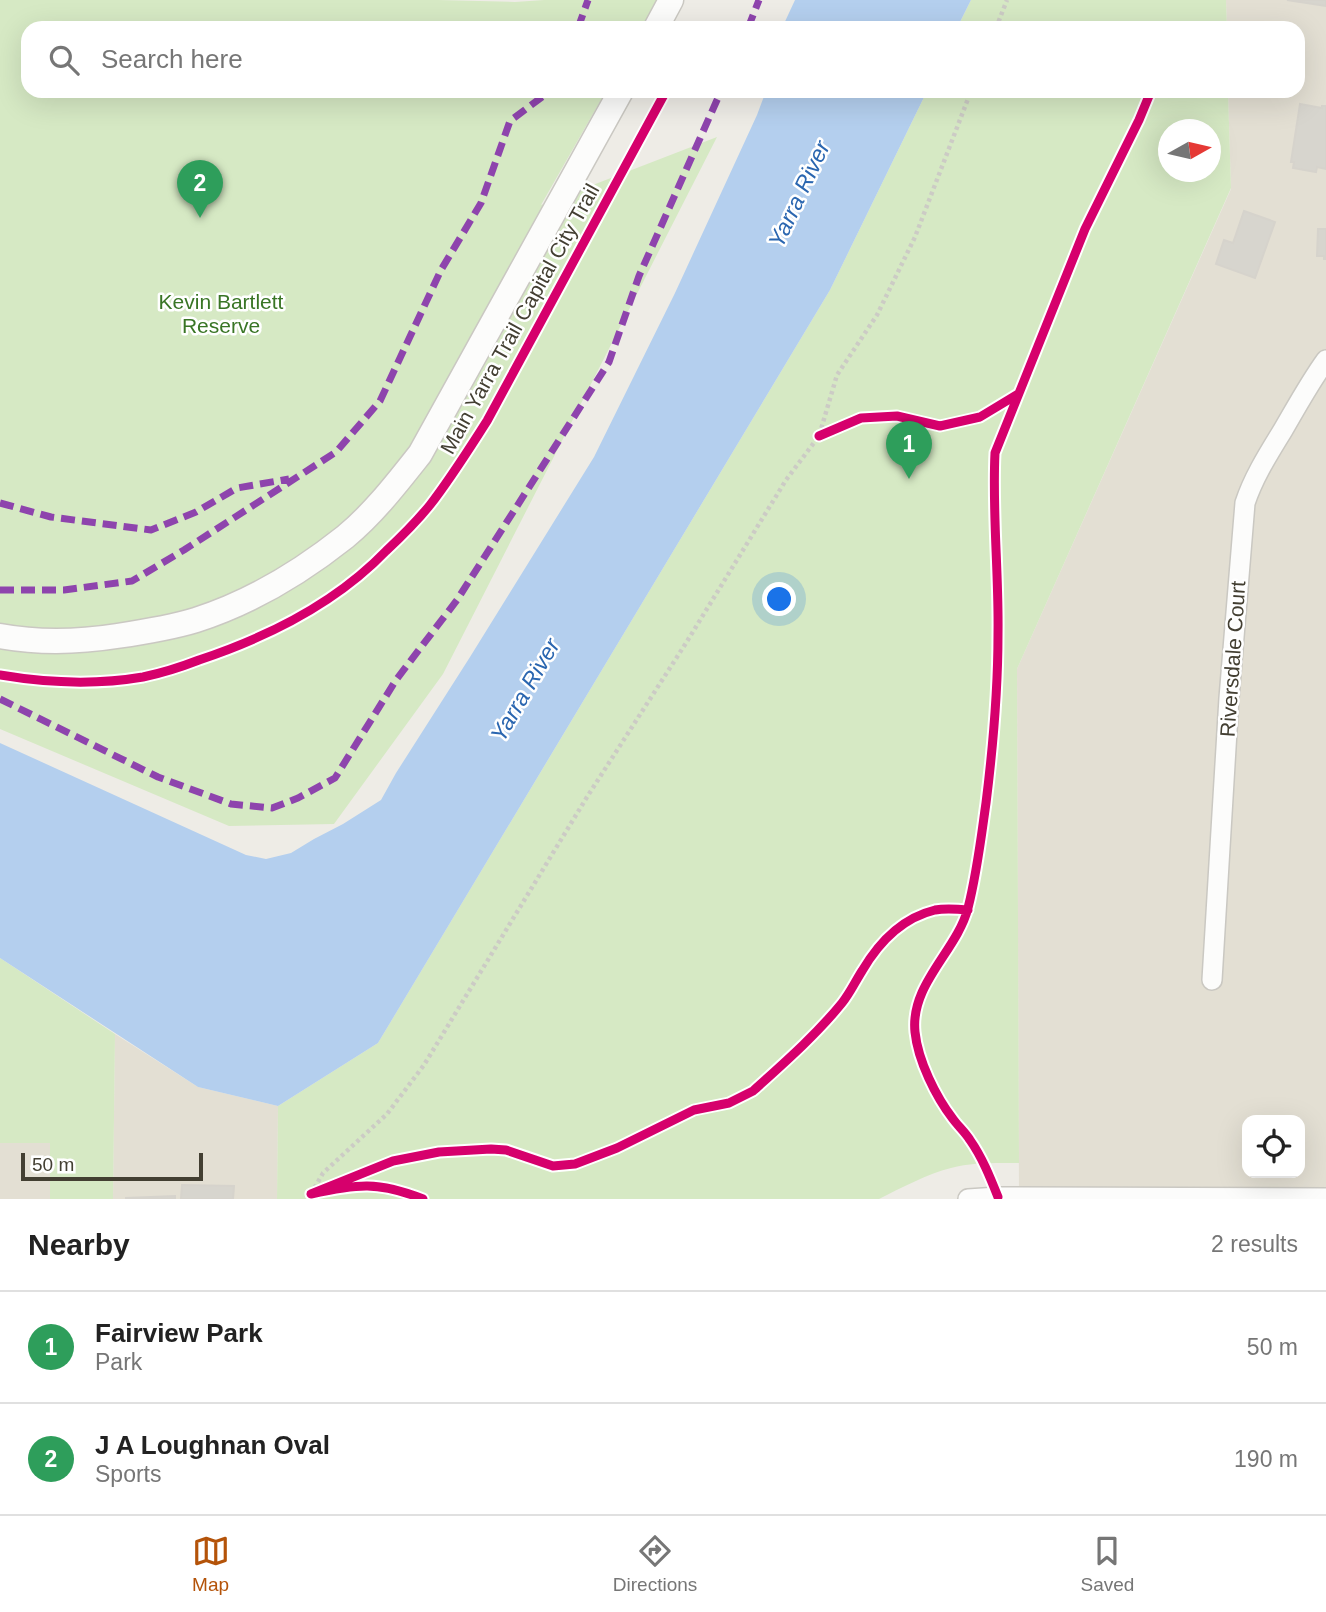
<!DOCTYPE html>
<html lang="en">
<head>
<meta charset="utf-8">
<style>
	body { margin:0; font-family:Helvetica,sans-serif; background:#f2f2f2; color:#222 }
	.controls { position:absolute; right:21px; bottom:21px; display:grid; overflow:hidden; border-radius:14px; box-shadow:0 7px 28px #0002 }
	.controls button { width:63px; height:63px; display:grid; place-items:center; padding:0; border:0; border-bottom:2px solid #e0e0e0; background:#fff; color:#222; font:35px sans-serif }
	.compass { position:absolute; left:1158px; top:119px; width:63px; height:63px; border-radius:50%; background:#fff; box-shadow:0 7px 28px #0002; rotate:82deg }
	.scale { position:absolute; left:21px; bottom:18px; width:182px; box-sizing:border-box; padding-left:7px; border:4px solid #433f32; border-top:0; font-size:19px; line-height:24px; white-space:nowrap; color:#433f32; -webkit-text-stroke:5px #fff; paint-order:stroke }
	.you { position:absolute; left:780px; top:600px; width:24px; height:24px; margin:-18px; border:5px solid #fff; border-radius:50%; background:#1a73e8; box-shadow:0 0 0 10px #1a73e833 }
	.badge { display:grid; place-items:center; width:46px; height:46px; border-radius:50%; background:#b45309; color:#fff; font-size:23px; font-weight:700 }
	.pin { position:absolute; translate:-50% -58px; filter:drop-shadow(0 2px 4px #0008) }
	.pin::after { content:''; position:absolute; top:37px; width:24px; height:21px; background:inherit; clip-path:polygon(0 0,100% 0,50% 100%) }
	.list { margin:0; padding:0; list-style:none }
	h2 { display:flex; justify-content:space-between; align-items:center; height:91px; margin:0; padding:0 28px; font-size:30px }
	h2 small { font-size:23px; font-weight:400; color:#767676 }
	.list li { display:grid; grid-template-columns:46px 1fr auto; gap:21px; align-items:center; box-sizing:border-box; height:112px; padding:0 28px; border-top:2px solid #e0e0e0 }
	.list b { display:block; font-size:26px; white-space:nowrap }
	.list p { margin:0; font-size:23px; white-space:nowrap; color:#767676 }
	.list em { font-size:23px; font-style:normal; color:#767676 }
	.icon { flex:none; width:38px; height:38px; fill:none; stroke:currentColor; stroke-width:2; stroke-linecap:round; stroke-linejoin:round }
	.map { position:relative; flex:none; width:1326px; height:1199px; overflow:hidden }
	.search { position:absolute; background:#fff; box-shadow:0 7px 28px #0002; left:21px; right:21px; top:21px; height:77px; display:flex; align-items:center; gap:18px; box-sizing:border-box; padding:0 24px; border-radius:21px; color:#767676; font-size:26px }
	.sheet { height:315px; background:#fff }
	nav { display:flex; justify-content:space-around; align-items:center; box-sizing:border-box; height:98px; border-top:2px solid #e0e0e0; background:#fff; font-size:19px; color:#767676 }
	nav a { display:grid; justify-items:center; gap:4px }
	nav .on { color:#b45309 }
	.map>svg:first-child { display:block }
	.residential { fill:#e3dfd3; fill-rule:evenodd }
	.green { fill:#d6e9c4; fill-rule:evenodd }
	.water { fill:#b4cfee }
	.building { fill:#d7d5ce; stroke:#d6d3cc; stroke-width:2 }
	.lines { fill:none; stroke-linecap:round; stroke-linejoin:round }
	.minor-casing { stroke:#cac8c2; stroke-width:22 }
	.tertiary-casing { stroke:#cac8c2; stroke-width:27 }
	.path { stroke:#cccbc5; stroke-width:4.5; stroke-dasharray:3.5 3.5; stroke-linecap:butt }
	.minor { stroke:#fcfcfb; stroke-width:19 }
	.tertiary { stroke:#fcfcfb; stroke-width:24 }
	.quiet { stroke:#8e44ad; stroke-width:7; stroke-dasharray:14 7; stroke-linecap:butt }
	.cycleway-casing { stroke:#fff; stroke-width:13 }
	.cycleway { stroke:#d6006c; stroke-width:9 }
	.labels { text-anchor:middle; stroke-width:5; stroke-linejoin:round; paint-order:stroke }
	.park-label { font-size:21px; fill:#397525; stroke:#fff }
	.street-label { font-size:21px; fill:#433f32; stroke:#fff }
	.water-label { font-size:23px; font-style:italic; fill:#2a66b0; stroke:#fff }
</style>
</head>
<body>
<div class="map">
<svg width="1326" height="1199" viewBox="0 0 1326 1199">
	<rect width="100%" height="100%" fill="#eeece6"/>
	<path class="residential" d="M1226 0H1326V1199H1019L1017 669 1231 189 1228 91H1298V28H1227ZM1247 1120H1300V1173H1247Z
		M115 1034 198 1087 278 1106 277 1199H113Z
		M0 1143H50V1199H0Z"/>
	<path class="green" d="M0 0H438L515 2 544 0H658L642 28H28V91H606L541 205 717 137 443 674 334 824 229 826 0 729Z
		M971 0H1226L1227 28H957Z
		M927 91H1228L1231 188 1017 669 1019 1163C997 1163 973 1162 951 1168 927 1174 901 1188 879 1199H277L278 1106 378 1043 830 290ZM1168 130H1210V172H1168Z
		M0 958 115 1034 113 1199H50V1143H0Z"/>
	<path class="water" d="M795 0H971L957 28H782Z
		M766 91H927L830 290 378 1043 278 1106 198 1087 0 958V743L246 855 266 859 291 853 314 839 343 824 381 800 396 773 470 657 594 457 675 293 757 115Z"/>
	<path class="building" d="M1287 0H1326V6Z
		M1300 104 1322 108V106H1326V169L1317 167 1316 172 1293 168 1294 162H1291Z
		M1244 211 1275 222 1255 278 1216 264 1224 240 1233 243Z
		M1318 229H1326V259H1324V256H1317Z
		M182 1185 234 1186 233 1199H181Z
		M175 1196V1199H126V1198Z"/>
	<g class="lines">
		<defs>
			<path id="minor" d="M1212 980 1229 698 1245 503C1254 476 1269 453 1283 430 1297 406 1310 382 1326 360
				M968 1199 998 1197 1326 1198"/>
			<path id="tertiary" d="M656 28 671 0
				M0 636C38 643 79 642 117 636 144 632 170 628 196 620 249 603 301 572 345 537 374 513 397 483 420 454L621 91"/>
		</defs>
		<use href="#minor" class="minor-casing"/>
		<use href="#tertiary" class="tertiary-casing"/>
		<path class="path" d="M996 28 1007 0
			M311 1194 323 1173 387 1114 424 1065 587 797 686 643 786 480 819 436 837 375 877 315 915 237 971 91"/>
		<use href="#minor" class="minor"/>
		<use href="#tertiary" class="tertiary"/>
		<path class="quiet" d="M578 28 588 0
			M748 28 759 0
			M0 503 51 517 151 530 196 512 237 488 289 479
			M0 590H64L132 581 184 550 336 452 380 401 441 270 481 203 510 121 550 91
			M0 699 158 777 231 804 272 808 298 798 335 778 396 680 457 600 609 362 639 276 721 91"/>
		<defs>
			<path id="cycleway" d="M819 436 861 418 897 416 940 426 980 417 1018 394
				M0 675C47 683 96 685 143 677 162 673 181 667 199 660 268 637 335 604 386 551 401 537 417 521 430 505 451 478 469 449 487 421L666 91
				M998 1197C990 1177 982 1157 970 1140 965 1132 958 1126 953 1119 936 1097 918 1061 915 1032 910 984 957 951 968 908 977 873 981 838 986 803 993 747 998 690 998 634 999 573 992 513 995 453L1085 229 1139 120 1151 91
				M423 1199C378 1181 357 1184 311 1194L393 1161 439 1152 491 1149 506 1150 553 1166 575 1164 617 1148 694 1110 729 1103 753 1091C784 1063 816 1035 842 1003 850 993 855 982 862 971 879 942 902 918 935 910 946 908 957 909 968 910"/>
		</defs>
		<use href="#cycleway" class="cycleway-casing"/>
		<use href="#cycleway" class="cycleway"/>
	</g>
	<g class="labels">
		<g class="park-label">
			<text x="221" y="309">Kevin Bartlett<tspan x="221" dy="24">Reserve</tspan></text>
		</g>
		<g class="street-label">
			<text transform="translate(520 319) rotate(-61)" y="7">Main Yarra Trail Capital City Trail</text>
			<text transform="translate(1233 659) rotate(-86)" y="7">Riversdale Court</text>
		</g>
		<g class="water-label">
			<text transform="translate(799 194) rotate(-65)" y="8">Yarra River</text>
			<text transform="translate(525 690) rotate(-60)" y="8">Yarra River</text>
		</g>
	</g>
</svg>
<div class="controls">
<button><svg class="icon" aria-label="locate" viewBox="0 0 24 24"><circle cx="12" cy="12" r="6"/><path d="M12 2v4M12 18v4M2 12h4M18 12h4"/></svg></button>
</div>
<svg class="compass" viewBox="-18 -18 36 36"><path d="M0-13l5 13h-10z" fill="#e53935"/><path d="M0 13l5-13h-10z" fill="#767676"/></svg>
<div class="scale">50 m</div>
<div class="you"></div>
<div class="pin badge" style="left:909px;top:479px;background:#2e9e5b">1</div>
<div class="pin badge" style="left:200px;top:218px;background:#2e9e5b">2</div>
<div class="search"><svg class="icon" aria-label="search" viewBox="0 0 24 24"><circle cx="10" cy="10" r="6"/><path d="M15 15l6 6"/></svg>Search here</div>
</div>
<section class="sheet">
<h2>Nearby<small>2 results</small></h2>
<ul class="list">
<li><span class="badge" style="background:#2e9e5b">1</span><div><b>Fairview Park</b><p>Park</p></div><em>50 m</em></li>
<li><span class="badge" style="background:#2e9e5b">2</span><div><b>J A Loughnan Oval</b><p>Sports</p></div><em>190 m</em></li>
</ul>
</section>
<nav>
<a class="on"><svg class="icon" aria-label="map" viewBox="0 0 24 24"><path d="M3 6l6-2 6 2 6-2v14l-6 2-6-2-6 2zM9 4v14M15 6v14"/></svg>Map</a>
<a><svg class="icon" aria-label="directions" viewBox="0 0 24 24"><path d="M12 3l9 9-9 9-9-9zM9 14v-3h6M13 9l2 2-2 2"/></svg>Directions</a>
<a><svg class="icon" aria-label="saved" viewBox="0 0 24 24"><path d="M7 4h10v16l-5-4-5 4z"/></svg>Saved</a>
</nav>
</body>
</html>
